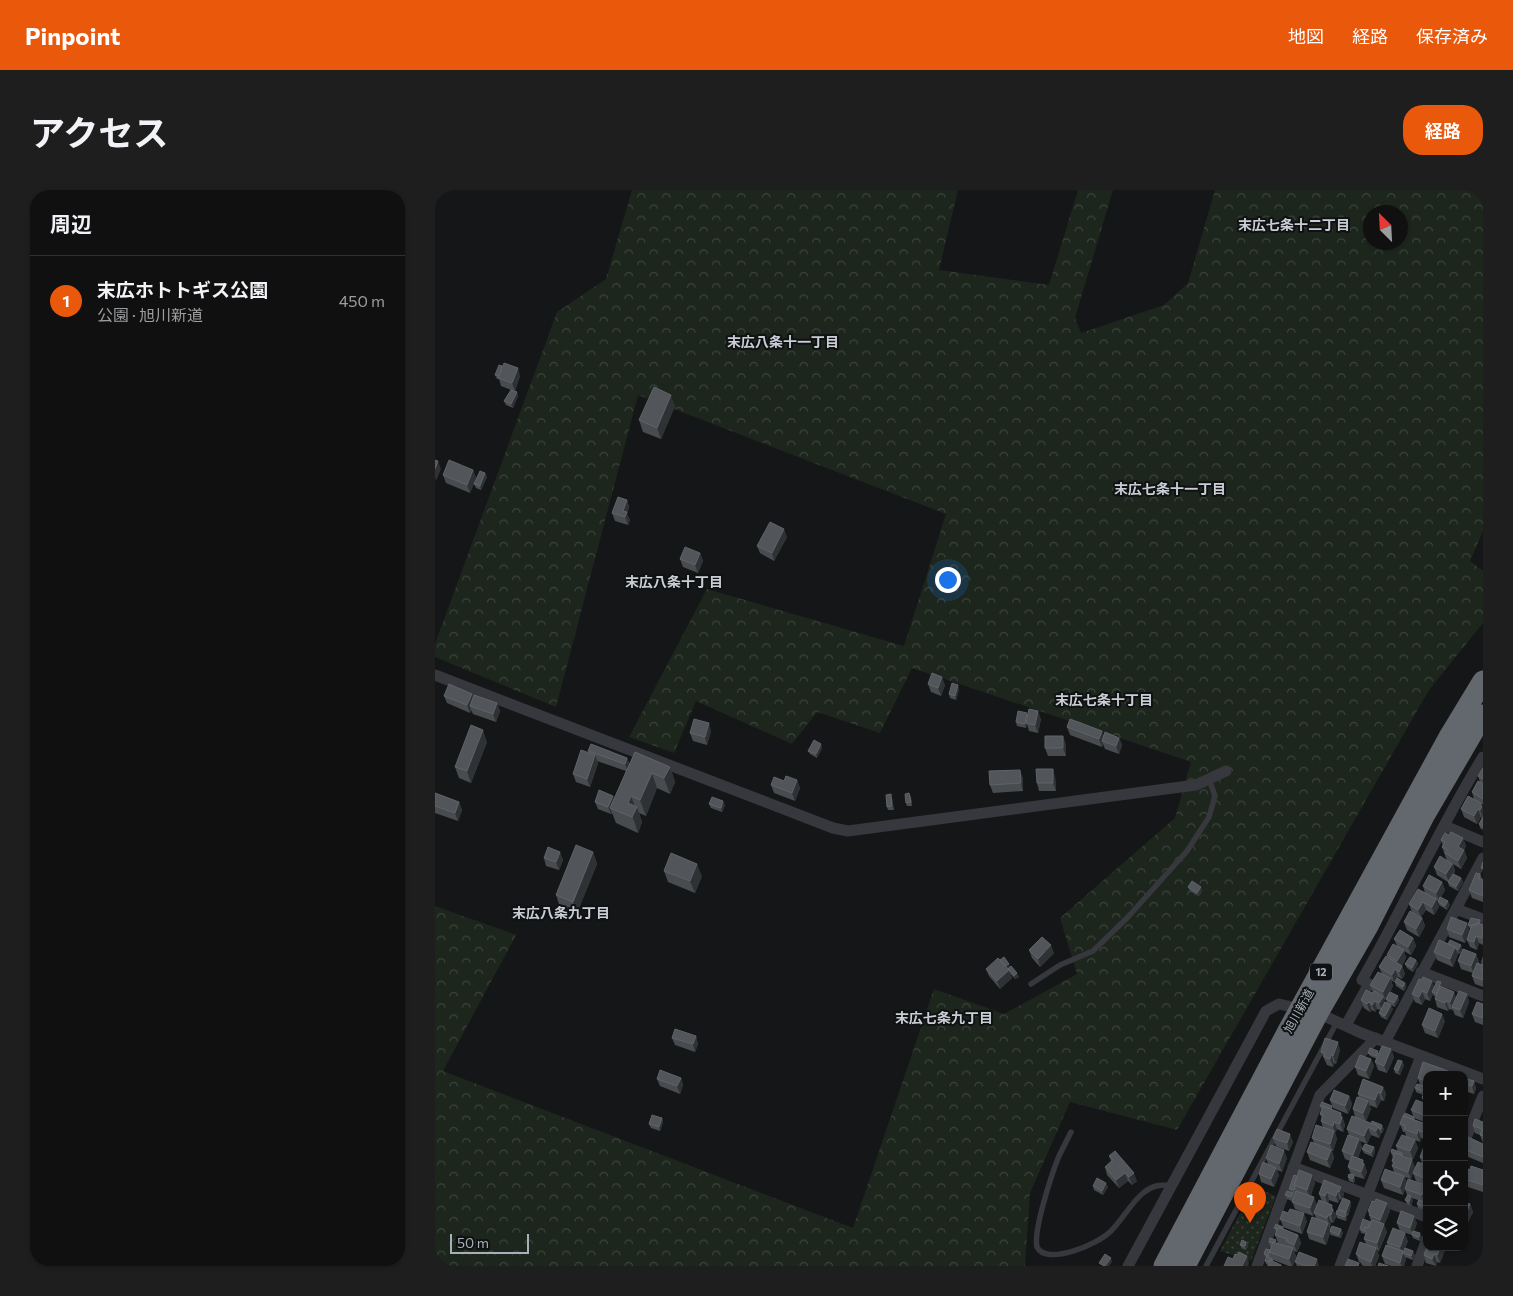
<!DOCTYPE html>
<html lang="ja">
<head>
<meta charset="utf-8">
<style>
	body { margin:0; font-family:Commissioner,"Noto Sans JP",sans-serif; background:#1e1e1f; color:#f1f3f6 }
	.controls { position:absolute; right:15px; bottom:15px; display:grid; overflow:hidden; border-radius:10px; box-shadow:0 1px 4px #0004 }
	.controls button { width:45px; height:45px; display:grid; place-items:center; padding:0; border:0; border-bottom:1px solid #303031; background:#101011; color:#f1f3f6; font:25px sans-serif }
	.compass { position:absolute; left:928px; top:15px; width:45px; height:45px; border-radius:50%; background:#101011; box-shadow:0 1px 4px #0004; rotate:336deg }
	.scale { position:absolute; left:15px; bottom:12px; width:79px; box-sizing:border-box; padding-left:5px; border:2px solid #a6b0b8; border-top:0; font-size:14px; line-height:18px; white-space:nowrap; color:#a6b0b8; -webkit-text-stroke:4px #101112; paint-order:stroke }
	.you { position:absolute; left:512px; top:389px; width:18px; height:18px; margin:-12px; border:4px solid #fff; border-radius:50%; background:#1a73e8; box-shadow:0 0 0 8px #1a73e833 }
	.badge { display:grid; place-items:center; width:32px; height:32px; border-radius:50%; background:#ea580c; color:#fff; font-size:16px; font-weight:700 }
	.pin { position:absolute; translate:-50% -41px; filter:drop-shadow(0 1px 2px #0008) }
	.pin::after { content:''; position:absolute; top:26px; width:18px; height:15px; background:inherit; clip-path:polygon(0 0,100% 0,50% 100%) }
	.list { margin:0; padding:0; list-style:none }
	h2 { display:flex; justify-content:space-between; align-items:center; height:65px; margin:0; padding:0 20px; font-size:21px }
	h2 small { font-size:16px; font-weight:400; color:#9c9d9f }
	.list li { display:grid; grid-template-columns:32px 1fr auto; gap:15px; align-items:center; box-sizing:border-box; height:90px; padding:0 20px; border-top:1px solid #303031 }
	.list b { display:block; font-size:19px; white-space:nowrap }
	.list p { margin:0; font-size:16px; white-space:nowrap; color:#9c9d9f }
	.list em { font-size:16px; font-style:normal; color:#9c9d9f }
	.icon { flex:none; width:28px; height:28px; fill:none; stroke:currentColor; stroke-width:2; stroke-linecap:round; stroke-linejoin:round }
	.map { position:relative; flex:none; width:1048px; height:1076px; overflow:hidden; border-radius:20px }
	header { display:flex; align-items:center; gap:30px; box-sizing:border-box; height:70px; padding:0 25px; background:#ea580c; color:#fff }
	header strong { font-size:24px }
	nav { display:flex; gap:28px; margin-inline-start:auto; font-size:18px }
	.intro { display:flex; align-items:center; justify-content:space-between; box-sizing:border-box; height:120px; padding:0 30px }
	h1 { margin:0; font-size:35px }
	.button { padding:12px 22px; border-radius:20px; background:#ea580c; color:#fff; font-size:18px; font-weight:700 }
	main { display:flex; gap:30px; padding:0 30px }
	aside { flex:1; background:#101011; border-radius:20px; box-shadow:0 1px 4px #0004 }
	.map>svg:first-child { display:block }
	.forest { fill:url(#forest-crowns); fill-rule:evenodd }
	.park { fill:url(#park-dots) }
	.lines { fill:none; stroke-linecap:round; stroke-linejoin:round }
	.lane { stroke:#36383d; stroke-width:5.5 }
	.street { stroke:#36383d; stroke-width:11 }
	.highway { stroke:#62686e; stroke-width:21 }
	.wall { fill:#484c4f }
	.shaded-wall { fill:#2f3234 }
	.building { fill:#52565a; stroke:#5f6469 }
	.labels { text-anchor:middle; stroke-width:4; stroke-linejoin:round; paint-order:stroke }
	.shield { fill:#101112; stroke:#798086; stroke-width:1 }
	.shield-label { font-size:11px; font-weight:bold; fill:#a6b0b8 }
	.street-label { font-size:12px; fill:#a6b0b8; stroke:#101112 }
	.neighbourhood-label { font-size:14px; font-weight:bold; fill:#c8ced4; stroke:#101112 }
</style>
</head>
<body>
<header>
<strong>Pinpoint</strong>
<nav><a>地図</a><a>経路</a><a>保存済み</a></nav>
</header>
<div class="intro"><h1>アクセス</h1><a class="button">経路</a></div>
<main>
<aside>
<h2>周辺<small></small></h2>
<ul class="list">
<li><span class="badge">1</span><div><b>末広ホトトギス公園</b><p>公園 · 旭川新道</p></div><em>450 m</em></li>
</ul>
</aside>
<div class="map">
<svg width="1048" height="1076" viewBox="0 0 1048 1076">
	<defs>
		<pattern id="forest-crowns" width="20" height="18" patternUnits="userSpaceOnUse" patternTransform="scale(1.25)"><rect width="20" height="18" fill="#1d261d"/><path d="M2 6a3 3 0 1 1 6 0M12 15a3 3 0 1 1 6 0" fill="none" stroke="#3b433c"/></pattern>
		<pattern id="park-dots" width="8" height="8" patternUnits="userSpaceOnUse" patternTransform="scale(1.25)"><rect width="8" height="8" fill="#1d261d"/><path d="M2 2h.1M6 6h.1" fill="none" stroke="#3b433c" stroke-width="1.8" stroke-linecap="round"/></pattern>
	</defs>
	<rect width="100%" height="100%" fill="#151617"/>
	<path class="forest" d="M197 0H523L504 80 614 95 643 0H678L640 128 646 143 729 115 753 93 780 0H1048V341L1035 371 1048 381V433L994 500 742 940 635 912 595 1003 590 1076H0V716L81 745 8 881 418 1038 499 799 569 824 642 784 625 728 740 628 756 572 477 478 445 543 382 522 357 554 261 511 239 563 194 547 272 399 469 456 511 324 203 205 121 517 0 467V454L122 122 171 89ZM936 22H966V52H936Z"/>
	<path class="park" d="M819 997 841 1006 816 1071 785 1061Z"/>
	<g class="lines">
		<path class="lane" d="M596 794 625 775 658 761 693 727 752 661 774 627 780 606 774 589
			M636 942C632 950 628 958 624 966 617 983 598 1041 602 1057 611 1076 662 1055 676 1041 688 1029 696 1013 708 1003 718 995 724 995 736 995
			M771 1076 902 832"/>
		<path class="street" d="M0 485 398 638 413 641 761 595 791 581
			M1010 636 1048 652
			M1021 719 1048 729
			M986 782 1048 806
			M911 835 934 794 927 790C969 717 1004 638 1048 567
			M950 852 1048 668
			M1029 953 1048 906
			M858 977 992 1027
			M693 1076 831 821 844 814 883 823 926 843 1048 889
			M822 1076 885 905 941 848
			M905 1076 986 866
			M982 1076 992 1049"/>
		<path class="highway" d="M729 1076 854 839 1014 547 1048 491
			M750 1076 883 823 933 736 989 626 1048 525"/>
	</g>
	<path class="wall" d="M60 185 85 186 80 201 83 206 78 218 71 215 69 211 76 200 66 196 64 189H62Z
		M240 216 226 249 208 242 204 230Z
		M38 280 41 288 35 303 11 293 8 285Z
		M50 283 52 287 46 300 41 298 39 294Z
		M192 310 194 317 192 324 195 330 193 335 180 331 177 323Z
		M352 347 339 371 325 363 322 356Z
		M265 363 268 371 263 383 248 377 245 369Z
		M493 494 510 495 506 506 496 502Z
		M524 499 521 510 515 508 514 504Z
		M37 504 38 508 62 513 65 521 61 532 38 524 36 520 35 523 12 513 9 506Z
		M592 523 593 525 606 529 603 543 594 541 592 534 591 538 582 536 581 532Z
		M632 537 667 541 669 546 684 548 687 555 684 564 670 559 668 554 667 557 635 545Z
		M276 541 272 555 258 551 255 543Z
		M52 552 36 593 24 588 20 577Z
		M631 554V566H613L610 558Z
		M387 558 382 568 375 564 373 561Z
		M153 561 192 568 194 573 235 577 240 592 235 604 222 598 211 626 204 623 207 632 203 643 181 633 177 623 176 624 163 619 160 612 179 609 191 581 162 571 163 573 155 597 141 592 138 584 154 563Z
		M1048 578V615L1046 614 1048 619V640L1045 638 1044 634 1047 628 1046 627 1042 634 1029 627 1026 619 1039 609 1037 602 1045 592 1043 586Z
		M620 586 621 601H604L602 593Z
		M588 588V601L558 603 555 595Z
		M362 590 365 598 360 611 339 603 336 595 349 591Z
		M0 603 24 612 27 620 23 631 0 623Z
		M474 603 476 607 477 616H472L471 613Z
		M457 608 459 620H453L452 617Z
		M274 614 290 615 287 622 276 618Z
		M1014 645 1028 648 1031 656 1029 660 1032 668 1026 679 1018 674 1020 681 1019 684 1026 688 1028 692 1023 701 1014 696 1013 692 1002 685 999 677 1012 671 1007 657 1008 656 1006 650Z
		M125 662 128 670 124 680 111 676 109 668Z
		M158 662 162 674 142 723 125 717 121 705Z
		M229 681 267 686 260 703 233 692Z
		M1045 684 1048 690V712L1037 708 1034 700Z
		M1007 692 1010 700 1006 707 1015 715 1012 720 1004 715 1003 711 1001 710 1004 717 999 725 991 720 986 727 977 722 974 714 990 703 988 696Z
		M753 697 767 701 764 706 755 701Z
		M987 728 990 736 984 747 972 740 969 732Z
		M1036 728 1048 735V755L1044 753 1042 760 1035 757 1032 750 1034 743 1030 753 1014 747 1012 739 1035 741V739L1033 735Z
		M978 748 981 756 976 765 969 761 971 768 967 776 970 784 967 789 963 787 960 791 970 793 971 797 969 801 961 796 960 792H959L956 790 958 796 955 802 964 810 960 817 952 813 951 809 955 802 950 810 948 809 950 813 958 819 952 830 946 827 944 823 946 820 942 819 940 822 937 820 935 822 929 818 926 810 938 803 935 795 947 784 944 777 953 767 952 765 962 756 959 749Z
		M1004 750 1027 759 1025 764 1022 763 1023 764 1018 777 1002 770 999 762Z
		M594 760 619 763 605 777 597 768Z
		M1041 764 1044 772 1043 774 1047 775 1046 772 1048 766V797L1040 794 1037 786 1038 783 1026 779 1023 771Z
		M981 770 983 774 978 782 972 778 970 774Z
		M565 771 575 777 584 787 580 789 575 783 577 788 565 799 554 786 551 779Z
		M1007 796V797L1021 807 1032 804 1034 812 1028 828 1020 825 1018 820 1014 819 1013 821 1002 817 1000 809 1001 807 999 806 998 804 995 811 990 809 987 815 980 812 977 804 999 797Z
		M1048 814V835L1040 832 1037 824Z
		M1010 831 1003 848 990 843 987 835Z
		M261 846 263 854 260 862 240 855 237 848Z
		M956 859 959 867 952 883 943 880 940 872 942 869 935 866 933 863H944Z
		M905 860 901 874 899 873 898 877 892 875 886 862Z
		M936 869 939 876 934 889 923 885 920 877Z
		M967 871 969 875 965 885 960 883 959 879Z
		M988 872 1013 881 1014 885H992V910L987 908 988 905 981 902 980 898 982 894 985 895 983 888Z
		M246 888 248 895 245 904 225 896 222 889Z
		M1029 888 1039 891 1041 899 1039 904 1030 901 1029 903Z
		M948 897 951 904 949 911 946 910 942 918 934 915 936 919 931 931 920 927 918 919 924 908 923 904Z
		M914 906 917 914 913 924 898 918 895 910Z
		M987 908 992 910V933L979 928 976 920 989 913Z
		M885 916 906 923 910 935 908 942 902 939 900 943 902 949 898 961H897L899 968 895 978 875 970 872 962 879 953 877 948 888 938 886 931 887 928 885 924 887 920Z
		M917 926 949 939 947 943H945L946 944 944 948 936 945 932 954 925 951 927 957 923 968 928 970 932 982 929 989 919 986 920 989 919 993 914 991 913 987 916 984 913 977 915 971 910 969 907 961 914 945 912 939Z
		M979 927 980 930 991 934 992 949 991 950 986 948 985 952 980 950 983 958 978 969 968 965 980 977 976 989 970 987 972 994 990 995V1012L992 1013V1021L983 1018 982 1014 983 1010 977 1008 978 1010 976 1016 972 1014 970 1010 972 1005 970 999 968 1005 949 998 946 990 959 982 957 976 958 974 957 971 958 967 957 966 956 962H963L961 956 971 947 970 942H968L965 934Z
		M227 928 228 932 225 941 216 938 214 934Z
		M1048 932V953L1045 945 1040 943 1038 936Z
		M838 948 858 952 854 961 841 956Z
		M992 954V996L981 991 978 983 987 974 985 967Z
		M1048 954V973L1031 966 1029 961V956Z
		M939 957 940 961 938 967 929 963 927 959Z
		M674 966 702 991 697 995 693 991 684 998 672 985 670 977 676 971Z
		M831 968H852L847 982 842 980 844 985 839 997 826 992 824 984 833 974Z
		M1035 980H1048V1002L1033 997 1030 989Z
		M859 985 880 993 876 1005 882 1015 887 1011 884 1004 906 997 909 1004 907 1010 905 1009 903 1013 894 1010 893 1014 900 1023 901 1027 898 1033 896 1032 895 1036 896 1039H906L908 1043 906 1048 896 1045 895 1043 891 1055 874 1049 872 1042 881 1028 879 1023 878 1026 860 1019 857 1011 852 1009 850 1005 856 1002 854 999Z
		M658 996 673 997 668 1005 659 1000Z
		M1029 1006 1033 1010 1032 1013 1035 1014 1038 1022 1032 1034 1029 1033Z
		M915 1011 916 1015 913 1026 912 1025V1027L911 1031 902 1028 901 1024 904 1020 903 1019Z
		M940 1012 952 1013 955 1021 949 1035 952 1042 944 1061 942 1060 944 1066 940 1076H929L927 1075 926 1073 924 1072 921 1064 931 1054 929 1049 930 1044 926 1043 925 1039 936 1032V1031L933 1021Z
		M845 1029 872 1031 867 1044 848 1037 849 1040 863 1045 866 1053 862 1062 859 1061 861 1066 858 1076H854L838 1070V1072L833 1075 831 1074 830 1071 831 1068 829 1064 835 1060 836 1056H835L834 1052 842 1053 853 1056 843 1053 840 1045 841 1042 839 1038 848 1036Z
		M962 1033H982L979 1041 987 1047 985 1051 978 1048 977 1045 965 1041Z
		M973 1051 968 1063 980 1065 978 1070 970 1067 971 1069 969 1076H956L950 1074 947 1066 953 1056 952 1053Z
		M811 1052 813 1056 811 1060 807 1058 805 1055Z
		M992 1057H1011L1005 1073 1002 1072 1001 1076 991 1073 989 1065Z
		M860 1072 884 1076H862Z"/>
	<path class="shaded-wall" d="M83 178 85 186 80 201 77 193Z
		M82 202 83 206 78 218 76 214Z
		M236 205 240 216 226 249 222 238Z
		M3 271 6 279 1 291 0 287V279Z
		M38 280 41 288 35 303 32 295Z
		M50 283 52 287 46 300 45 296Z
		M192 310 194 317 192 324 195 330 193 335 188 321Z
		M349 339 352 347 339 371 337 363Z
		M265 363 268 371 263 383 260 375Z
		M507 487 510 495 506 506 503 498Z
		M523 495 524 499 521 510 520 506Z
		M37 504 40 511 35 516 36 520 35 523 32 515Z
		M62 513 65 521 61 532 58 524Z
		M603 521 606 529 603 543 600 535Z
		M592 523 593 527 591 538 590 534Z
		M274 533 276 541 272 555 270 547Z
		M48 540 52 552 36 593 32 581Z
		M667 541 670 549 667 551 668 554 667 557 664 549Z
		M628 546 631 554V566L628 558Z
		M684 548 687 555 684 564 681 556Z
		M386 554 387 558 382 568 381 564Z
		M160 565 163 573 155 597 152 589Z
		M192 568 195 576 193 582 190 574Z
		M235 577 240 592 235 604 229 588Z
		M618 579 620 586 621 601 618 593Z
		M585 580 588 588V601L586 593Z
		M217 583 222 598 211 626 205 610Z
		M362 590 365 598 360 611 357 603Z
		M456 604 457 608 459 620 457 616Z
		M178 606 181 613 175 618 177 623 176 624 173 617Z
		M196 606 201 619 202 617 207 632 203 643 193 613Z
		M288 611 290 615 287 622 286 618Z
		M24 612 27 620 23 631 20 623Z
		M1046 613 1048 619V628L1045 620V615Z
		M1043 619 1046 627 1042 634 1039 626Z
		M1028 648 1031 656 1026 665 1023 657Z
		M1029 660 1032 668 1026 679 1023 671Z
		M125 662 128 670 124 680 121 672Z
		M158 662 162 674 142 723 138 712Z
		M262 674 267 686 260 703 255 691Z
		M1017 674 1020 681 1014 692 1011 684Z
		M1026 688 1028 692 1023 701 1021 697Z
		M1007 692 1010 700 1004 711 1001 703Z
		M766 697 767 701 764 706 762 703Z
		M1001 709 1004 717 999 725 997 717Z
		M1013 711 1015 715 1012 720 1010 716Z
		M988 712 991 720 986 727 983 720Z
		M987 728 990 736 984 747 981 739Z
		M1032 733 1035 741 1030 753 1027 745Z
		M1041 746 1044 753 1042 760 1039 752Z
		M978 748 981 756 976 765 973 757Z
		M616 755 619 763 605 777 603 769Z
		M1026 755 1027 759 1025 764 1023 760Z
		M1020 757 1023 764 1018 777 1015 769Z
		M969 760 971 768 965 779 962 771Z
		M1041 764 1044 772 1039 784 1036 776Z
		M981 770 983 774 978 782 977 778Z
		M574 774 575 777 572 780 570 776Z
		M967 776 970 784 967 789 964 782Z
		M960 779 963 787 959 792 957 785Z
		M574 780 577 788 565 799 562 791Z
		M582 783 584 787 580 789 579 786Z
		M955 788 958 796 950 810 948 802Z
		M997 791 1000 799 997 802 998 804 995 811 992 803Z
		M970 793 971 797 969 801 968 797Z
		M987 801 990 809 987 815 984 807Z
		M1019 802 1022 810 1017 817 1018 820 1015 812Z
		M1032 804 1034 812 1028 828 1025 820Z
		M963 806 964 810 960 817 959 813Z
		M948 807 951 814 947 821 944 813Z
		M940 811 942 819 940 822 937 815Z
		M1011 811 1014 819 1013 821 1010 813Z
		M934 812 937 820 935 822 932 814Z
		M956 815 958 819 952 830 950 826Z
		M1007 824 1010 831 1003 848 1000 841Z
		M261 846 263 854 260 862 258 854Z
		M903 852 905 860 901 874 898 866Z
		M956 859 959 867 952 883 949 876Z
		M896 865 899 873 898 877 895 869Z
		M936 869 939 876 934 889 931 881Z
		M967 871 969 875 965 885 963 881Z
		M246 888 248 895 245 904 242 896Z
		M1039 891 1041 899 1039 904 1037 896Z
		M948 897 951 904 949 911 946 903Z
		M943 902 946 910 942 918 940 910Z
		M914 906 917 914 913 924 910 916Z
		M1030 909 1033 916 1029 927V911Z
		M933 911 936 919 931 931 928 923Z
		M906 923 910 935 908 942 905 934V926Z
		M227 928 228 932 225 941 224 937Z
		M899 932 902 939 900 943 898 936Z
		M991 934 992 949 991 950 988 942Z
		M947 935 949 939 947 943 946 939Z
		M943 936 946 944 944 948 941 941Z
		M933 937 936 945 932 954 929 946Z
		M983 940 986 948 985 952 982 944Z
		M899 941 902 949 898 961 895 954Z
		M855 944 858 952 854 961 852 953Z
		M924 949 927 957 921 973 918 965Z
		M980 950 983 958 978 969 975 961Z
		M939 957 940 961 938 967 936 963Z
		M849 960 852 968 847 982 844 974Z
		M896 960 899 968 895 978 892 970Z
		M977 969 980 977 976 989 973 982Z
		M928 970 932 982 929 989 926 982 927 973Z
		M841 978 844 985 839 997 836 989Z
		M690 983 693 991 684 998 681 990Z
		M699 983 702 991 697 995 694 987Z
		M877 985 880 993 875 1008 872 1000Z
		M919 985 920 989 919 993 918 989Z
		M969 986 972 994 968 1005 965 997Z
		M1030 991 1031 995 1029 1000V993Z
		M671 993 673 997 668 1005 667 1001Z
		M990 995 992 999V1006L989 1013 987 1005Z
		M906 997 909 1004 907 1010 904 1002Z
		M902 1001 905 1009 903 1013 901 1006Z
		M892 1002 894 1010 893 1014 890 1006Z
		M976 1006 978 1010 976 1016 974 1012Z
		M1032 1006 1033 1010 1031 1017 1029 1013Z
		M879 1007 882 1015 878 1026 875 1018Z
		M915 1011 916 1015 913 1026 911 1022Z
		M952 1013 955 1021 949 1035 952 1042 944 1061 942 1053 948 1036 945 1030Z
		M1035 1014 1038 1022 1032 1034 1030 1027Z
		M897 1015 901 1027 898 1033 896 1025V1019Z
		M869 1023 872 1031 867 1044 865 1036Z
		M911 1023 912 1027 911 1031 910 1027Z
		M893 1025 896 1032 895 1036 892 1028Z
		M979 1026 982 1033 978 1045 975 1038Z
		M893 1033 896 1041H895V1043L891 1055 888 1047Z
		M906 1039 908 1043 906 1048 904 1045Z
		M970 1043 973 1051 968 1063 971 1069 969 1076H967L965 1073 967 1064 965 1057Z
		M985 1043 987 1047 985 1051 984 1047Z
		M863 1045 866 1053 862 1062 859 1055Z
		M811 1052 813 1056 811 1060 810 1056Z
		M1006 1057H1011V1058L1005 1073 1002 1065Z
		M858 1058 861 1066 858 1076H857L854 1069Z
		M941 1058 944 1066 940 1076H937L936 1072Z
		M978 1061 980 1065 978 1070 976 1066Z
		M999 1064 1002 1072 1001 1076 997 1069Z
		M812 1066 814 1073 813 1076H807Z
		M676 1068 677 1072 674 1076H670Z
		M882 1069 884 1076H879Z"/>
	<path class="building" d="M69 173 83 178 77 193 63 188Z
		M64 175 67 176 64 186 60 185Z
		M219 197 236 205 222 238 204 230Z
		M76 200 82 202 76 214 69 211Z
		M0 270 3 271 0 279Z
		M14 270 38 280 32 295 8 285Z
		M45 281 50 283 45 296 39 294Z
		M183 307 192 310 188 321 192 322 190 327 177 323Z
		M335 332 349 339 337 363 322 356Z
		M250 357 265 363 260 375 245 369Z
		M497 483 507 487 503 498 493 494Z
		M517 493 523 495 520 506 514 504Z
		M14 494 37 504 32 515 9 506Z
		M39 505 62 513 58 524 35 516Z
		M594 519 603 521 600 535 591 533Z
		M583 521 592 523 590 534 581 532Z
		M259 529 274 533 270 547 255 543Z
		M635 529 667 541 664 549 632 537Z
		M36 535 48 540 32 581 20 577Z
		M670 542 684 548 681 556 667 551Z
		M610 546H628V558H610Z
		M379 550 386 554 381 564 373 561Z
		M156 554 192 568 190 574 153 561Z
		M146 560 160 565 152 589 138 584Z
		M200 562 235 577 229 588 217 583 205 610 196 606 193 613 202 617 197 627 175 618Z
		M1048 578V589L1043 586Z
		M601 579H618V593H602Z
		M585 580 586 593 555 595 554 581Z
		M351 586 362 590 357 603 336 595 339 587 349 591Z
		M1043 591 1048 594V609L1037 602Z
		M164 600 178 606 173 617 160 612Z
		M0 603 24 612 20 623 0 616Z
		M474 603 476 612 471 613 470 604Z
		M456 604 457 616 452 617 451 605Z
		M1033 606 1046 613 1045 615 1047 616 1045 620 1043 619 1039 626 1026 619Z
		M277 607 288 611 286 618 274 614Z
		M1048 627V637L1044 634Z
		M1016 642 1028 648 1023 657 1029 660 1023 671 1010 663 1012 660 1007 657 1010 652 1006 650 1010 643 1014 645Z
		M141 655 158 662 138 712 121 705Z
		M113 657 125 662 121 672 109 668Z
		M236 663 262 674 255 691 229 681Z
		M1005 666 1017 674 1011 684 999 677Z
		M1048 672V679L1046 678Z
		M1041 683 1045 684 1044 689 1048 690V706L1034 700Z
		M1018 684 1026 688 1021 697 1013 692Z
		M994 685 1007 692 1001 703 988 696Z
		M757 691 766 697 762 703 753 697Z
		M983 699 1001 709 997 717 988 712 983 720 974 714Z
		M1005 707 1013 711 1010 716 1003 712Z
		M975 721 987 728 981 739 969 732Z
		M1016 727 1032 733 1027 745 1012 739Z
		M1036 728 1045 730 1044 734 1042 733 1041 735 1039 734 1038 735H1037L1036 736 1033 735Z
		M1042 733 1048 735 1047 748 1041 746 1039 752 1032 750 1037 735 1041 736Z
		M965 740 978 748 973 757 959 749Z
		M607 747 616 755 603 769 594 760Z
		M1004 750 1020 757 1015 769 999 762Z
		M1015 750 1026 755 1023 760 1021 759 1020 757 1013 754Z
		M958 754 969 760 962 771 952 765Z
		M1028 759 1041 764 1036 776 1023 771Z
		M951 766 967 776 964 782 960 779 957 785 944 777Z
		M569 767 574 774 570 776 565 770Z
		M975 767 981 770 977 778 970 774Z
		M563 768 574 780 562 791 551 779Z
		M1042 773 1048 775 1046 779H1048V790L1037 786Z
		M576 776 582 783 579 786 573 779Z
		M943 782 955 788 948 802 935 795Z
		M988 787 997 791 992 803 987 801 984 807 977 804 984 789 987 790Z
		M962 788 970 793 968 797 960 792Z
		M1002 791 1006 792 1001 804 997 802Z
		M1005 796 1019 802 1015 812 1011 811 1010 813 1000 809Z
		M931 800 937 803 940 801 948 807 944 813 940 811 937 815 934 812 932 814 926 810Z
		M1024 801 1032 804 1025 820 1017 817Z
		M955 802 963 806 959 813 951 809Z
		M950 812 956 815 950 826 944 823Z
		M1042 812 1048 814V828L1037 824Z
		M994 818 1007 824 1000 841 987 835Z
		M240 839 261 846 258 854 237 848Z
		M890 848 903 852 898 866 896 865 895 869 889 867 890 863 886 862Z
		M947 856 956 859 949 876 940 872Z
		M935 858 943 861 941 866 933 863Z
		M925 865 936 869 931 881 920 877Z
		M963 870 967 871 963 881 959 879Z
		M988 872 1013 881 1012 885H992V892L983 888Z
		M225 880 246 888 242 896 222 889Z
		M1029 888 1039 891 1037 896 1029 894Z
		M928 889 948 897 946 903 943 902 940 910 923 904Z
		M982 894 991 897 989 902 980 898Z
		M992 895V910L987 908Z
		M899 900 914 906 910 916 895 910Z
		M922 907 933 911 928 923 918 919Z
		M981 910 992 914V926L976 920Z
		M887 912 897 916 896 919 888 916V917L885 916Z
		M888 916 906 923 905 926 907 927 905 934 899 932 898 936 886 931 888 925 885 924Z
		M970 923 979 927 978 929 968 926Z
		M217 925 227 928 224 937 214 934Z
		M917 926 943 936 941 941 933 937 929 946 912 939Z
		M968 926 991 934 988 942 983 940 982 944 969 939 970 936 965 934Z
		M1040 929 1048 932V946L1045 945 1047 939 1038 936Z
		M937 931 947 935 946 939H944L943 936 936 933Z
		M881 935 899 941 895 954 877 948Z
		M842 939 855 944 852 953 838 948Z
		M913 945 924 949 918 965 907 961Z
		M967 945 980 950 975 961 961 956Z
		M1033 947 1048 954V967L1029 959V956Z
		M876 952 896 960 892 970 872 962Z
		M930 954 939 957 936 963 927 959Z
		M990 954H992V970L985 967Z
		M836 955 849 960 844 974 831 968Z
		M957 959 967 963V965L960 963 959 964 956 962Z
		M680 961 699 983 694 987 690 983 681 990 670 977 678 970 674 966Z
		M960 963 977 969 973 982 957 976 959 972 957 971Z
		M917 966 928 970 927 973 929 974 926 982 913 977Z
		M828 972 841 978 836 989 824 984Z
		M983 972 992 976 991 989 978 983Z
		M1036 976 1048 980V995L1030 989 1033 979 1035 980Z
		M950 979 969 986 965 997 946 990Z
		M864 980 877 985 872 1000 859 995Z
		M914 984 919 985 918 989 913 987Z
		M859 985 862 986 859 995 860 998 859 1000 854 999Z
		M662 988 671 993 667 1001 658 996Z
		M973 989 990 995 987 1005 970 999Z
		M889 990 906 997 904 1002 902 1001 901 1006 892 1002 890 1006 884 1004Z
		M852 1001 858 1003 856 1007 850 1005Z
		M861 1001 879 1007 875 1018 857 1012Z
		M973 1005 976 1006 974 1012 970 1010Z
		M1029 1006H1032L1030 1012H1029Z
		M908 1008 915 1011 911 1022 903 1019Z
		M941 1009 952 1013 945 1030 934 1025 936 1022 933 1021 937 1011 940 1012Z
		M884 1010 897 1015 896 1019H898L896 1025H893L892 1028 879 1023Z
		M984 1010 992 1013V1018L982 1014Z
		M1029 1012 1035 1014 1030 1027 1029 1026Z
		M855 1019 869 1023 865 1036 845 1029 848 1021 853 1023Z
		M902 1020 911 1023 910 1027 901 1024Z
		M966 1021 979 1026 975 1038 962 1033Z
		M877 1027 893 1033 888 1047 872 1042Z
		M928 1029 936 1032 933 1038 930 1037 929 1041 925 1039Z
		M937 1030 949 1034 942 1053 929 1049 932 1042 929 1041 930 1037 933 1038Z
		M841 1034 848 1037 847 1039 843 1037 842 1039 839 1038Z
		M897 1036 906 1039 904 1045 895 1041Z
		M843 1037 863 1045 859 1055 851 1051 852 1049 840 1045Z
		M958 1038 970 1043 965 1057 952 1053Z
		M978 1041 985 1043 984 1047 977 1045Z
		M835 1048 841 1050 840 1052H838L837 1053 834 1052Z
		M807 1050 811 1052 810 1056 805 1055Z
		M838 1052 858 1058 854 1069 834 1062Z
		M925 1052 941 1058 936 1072 924 1067 925 1066 921 1064Z
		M951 1055 968 1061 965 1073 947 1066Z
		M992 1057H1006L1002 1065 999 1064 997 1069 989 1065Z
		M970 1058 978 1061 976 1066 968 1063Z
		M831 1059 835 1060 833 1066 829 1064Z
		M804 1062 812 1066 807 1076H789L793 1067 798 1069 800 1064 803 1065Z
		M864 1062 882 1069 879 1076H871L860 1072Z
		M670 1064 676 1068 670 1076H669L664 1073Z
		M832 1066 837 1069V1071L835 1070 834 1072 830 1071Z
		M913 1069 924 1073 923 1076H910Z
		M835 1070 846 1075V1076H833Z
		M944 1073 953 1076H943Z"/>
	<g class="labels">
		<rect class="shield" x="875" y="773.5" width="22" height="17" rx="4"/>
		<g class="shield-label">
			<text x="886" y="786">12</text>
		</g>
		<g class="street-label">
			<text transform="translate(864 821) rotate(-61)" y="4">旭川新道</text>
		</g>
		<g class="neighbourhood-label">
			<text x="859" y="40">末広七条十二丁目</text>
			<text x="348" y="157">末広八条十一丁目</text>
			<text x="735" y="304">末広七条十一丁目</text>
			<text x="239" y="397">末広八条十丁目</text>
			<text x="669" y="515">末広七条十丁目</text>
			<text x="126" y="728">末広八条九丁目</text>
			<text x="509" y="833">末広七条九丁目</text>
		</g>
	</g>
</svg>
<div class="controls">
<button>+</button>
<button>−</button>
<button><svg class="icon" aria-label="locate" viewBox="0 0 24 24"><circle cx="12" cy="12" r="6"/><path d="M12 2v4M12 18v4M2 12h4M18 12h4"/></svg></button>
<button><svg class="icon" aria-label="layers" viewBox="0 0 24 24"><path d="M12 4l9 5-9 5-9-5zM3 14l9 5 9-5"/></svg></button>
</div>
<svg class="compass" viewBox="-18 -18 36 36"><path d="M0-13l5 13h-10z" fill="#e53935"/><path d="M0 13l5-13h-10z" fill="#9c9d9f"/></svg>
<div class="scale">50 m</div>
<div class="you"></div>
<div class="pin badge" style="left:815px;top:1033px">1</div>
</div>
</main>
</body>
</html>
